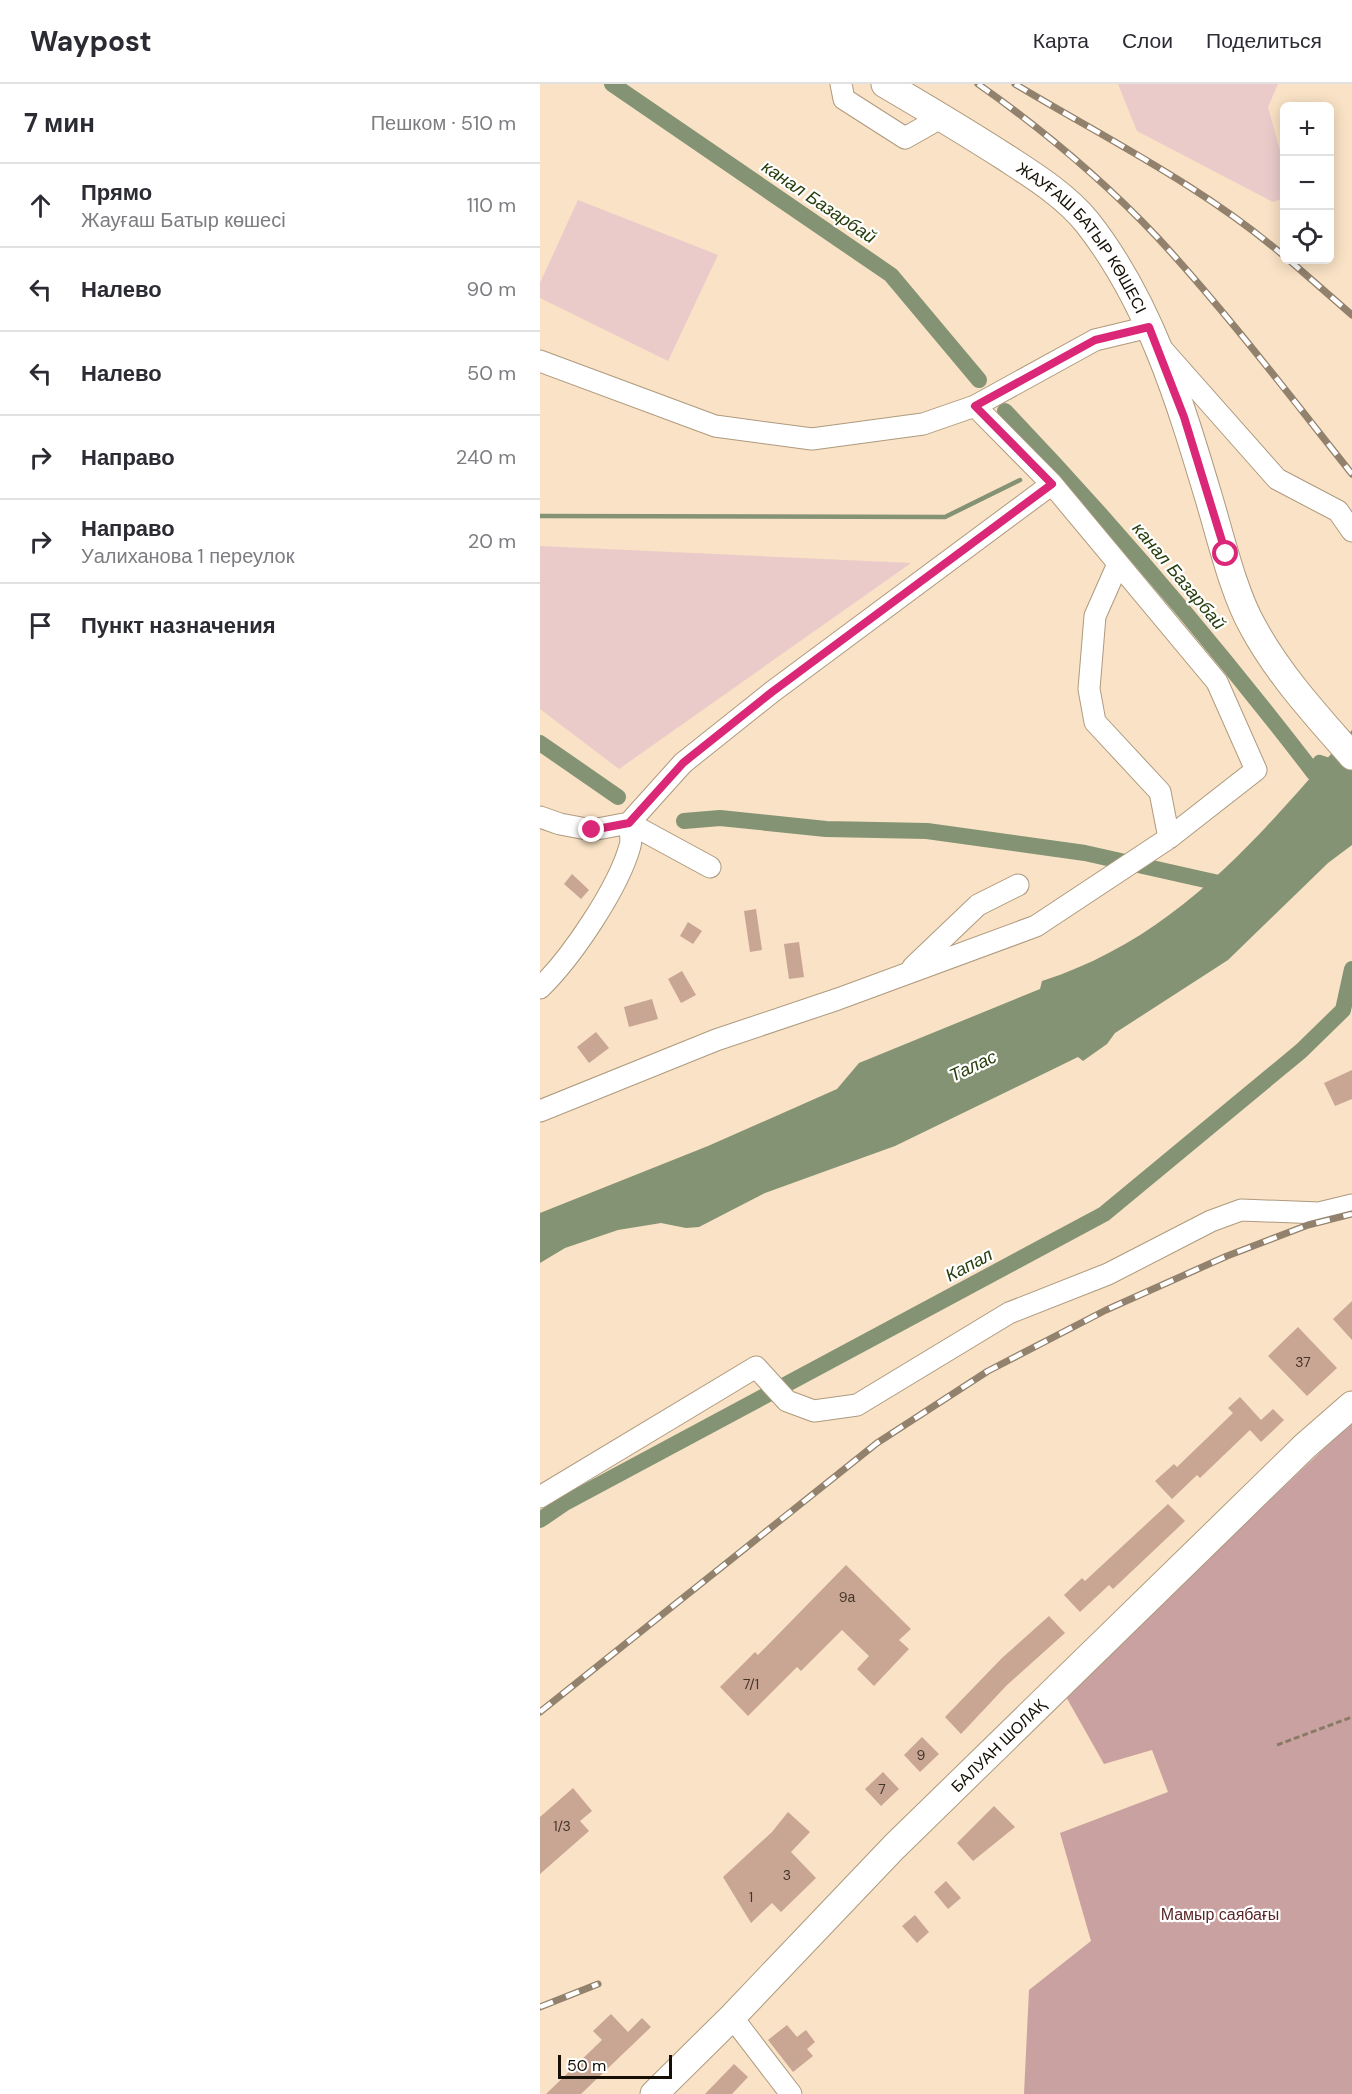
<!DOCTYPE html>
<html lang="ru">
<head>
<meta charset="utf-8">
<style>
	body { margin:0; font-family:"DM Sans",sans-serif; background:#f2f2f3; color:#2b2b33 }
	.controls { position:absolute; right:18px; top:18px; display:grid; overflow:hidden; border-radius:9px; box-shadow:0 3px 15px #0003 }
	.controls button { width:54px; height:54px; display:grid; place-items:center; padding:0; border:0; border-bottom:2px solid #e1e1e2; background:#fff; color:#2b2b33; font:30px sans-serif }
	.scale { position:absolute; left:18px; bottom:15px; width:114px; box-sizing:border-box; padding-left:6px; border:3px solid #160f05; border-top:0; font-size:16px; line-height:21px; white-space:nowrap; color:#160f05; -webkit-text-stroke:4px #fff; paint-order:stroke }
	.stop { position:absolute; width:18px; height:18px; margin:-14px; border:4px solid #db2777; border-radius:50%; background:#fff }
	.stop.end { background:#db2777; border-color:#fff; box-shadow:0 2px 6px #0008 }
	.list { margin:0; padding:0; list-style:none }
	h2 { display:flex; justify-content:space-between; align-items:center; height:78px; margin:0; padding:0 24px; font-size:26px }
	h2 small { font-size:20px; font-weight:400; color:#7c7c81 }
	.list li { display:grid; grid-template-columns:39px 1fr auto; gap:18px; align-items:center; box-sizing:border-box; height:84px; padding:0 24px; border-top:2px solid #e1e1e2 }
	.list b { display:block; font-size:22px; white-space:nowrap }
	.list p { margin:0; font-size:20px; white-space:nowrap; color:#7c7c81 }
	.list em { font-size:20px; font-style:normal; color:#7c7c81 }
	.icon { flex:none; width:33px; height:33px; fill:none; stroke:currentColor; stroke-width:2; stroke-linecap:round; stroke-linejoin:round }
	.map { position:relative; flex:none; width:812px; height:2010px; overflow:hidden }
	header { display:flex; align-items:center; gap:36px; box-sizing:border-box; height:84px; padding:0 30px; background:#fff; border-bottom:2px solid #e1e1e2 }
	header strong { font-size:28px }
	nav { display:flex; gap:33px; margin-inline-start:auto; font-size:21px }
	main { display:flex }
	aside { flex:1; background:#fff }
	.map>svg:first-child { display:block }
	.green { fill:#eacbca }
	.forest { fill:#c9a1a0 }
	.water { fill:#839374 }
	.lines { fill:none; stroke-linecap:round; stroke-linejoin:round }
	.stream { stroke:#839374; stroke-width:4.5 }
	.canal { stroke:#839374; stroke-width:16 }
	.building { fill:#c9a594 }
	.minor-casing { stroke:#ae9a7e; stroke-width:23 }
	.major-casing { stroke:#ae9a7e; stroke-width:29 }
	.path { stroke:#8a7b67; stroke-width:3; stroke-dasharray:6 3; stroke-linecap:butt }
	.minor { stroke:#fff; stroke-width:21 }
	.major { stroke:#fff; stroke-width:27 }
	.rail-casing { stroke:#91816d; stroke-width:7 }
	.rail { stroke:#fff; stroke-width:4.5; stroke-dasharray:14; stroke-linecap:butt }
	.route { stroke:#db2777; stroke-width:8 }
	.labels { text-anchor:middle; stroke-width:4.5; stroke-linejoin:round; paint-order:stroke }
	.number-label { font-size:14px; fill:#433429 }
	.street-label { font-size:16px; fill:#160f05; stroke:#fff }
	.park-label { font-size:16px; fill:#5b2628; stroke:#fff }
	.water-label { font-size:18px; font-style:italic; fill:#283e0c; stroke:#fff }
</style>
</head>
<body>
<header>
<strong>Waypost</strong>
<nav><a>Карта</a><a>Слои</a><a>Поделиться</a></nav>
</header>
<main>
<aside>
<h2>7 мин<small>Пешком · 510 m</small></h2>
<ul class="list">
<li><svg class="icon" aria-label="ahead" viewBox="0 0 24 24"><path d="M12 20V5M6 11l6-6 6 6"/></svg><div><b>Прямо</b><p>Жауғаш Батыр көшесі</p></div><em>110 m</em></li>
<li><svg class="icon" aria-label="left" viewBox="0 0 24 24"><path d="M17 20v-9H6M10 6l-5 5 5 5"/></svg><div><b>Налево</b></div><em>90 m</em></li>
<li><svg class="icon" aria-label="left" viewBox="0 0 24 24"><path d="M17 20v-9H6M10 6l-5 5 5 5"/></svg><div><b>Налево</b></div><em>50 m</em></li>
<li><svg class="icon" aria-label="right" viewBox="0 0 24 24"><path d="M7 20v-9h11M14 6l5 5-5 5"/></svg><div><b>Направо</b></div><em>240 m</em></li>
<li><svg class="icon" aria-label="right" viewBox="0 0 24 24"><path d="M7 20v-9h11M14 6l5 5-5 5"/></svg><div><b>Направо</b><p>Уалиханова 1 переулок</p></div><em>20 m</em></li>
<li><svg class="icon" aria-label="arrive" viewBox="0 0 24 24"><path d="M6 21V4h12l-3 4 3 4H6"/></svg><div><b>Пункт назначения</b></div></li>
</ul>
</aside>
<div class="map">
<svg width="812" height="2010" viewBox="0 0 812 2010">
	<rect width="100%" height="100%" fill="#f9e2c5"/>
	<path class="green" d="M578 0H738L728 23 740 67 744 71V114L733 118 597 47Z
		M38 116 178 171 128 277 0 214V199Z
		M0 462 371 479 79 685 0 625Z"/>
	<path class="forest" d="M812 1338V2010H484L489 1906 551 1857 520 1749 628 1708 612 1666 564 1680 525 1611Z"/>
	<path class="water" d="M812 646V761L788 779 688 876 575 949 567 960 543 977 538 973 355 1062 225 1109 159 1143 146 1144 121 1139 78 1146 25 1164 0 1179V1129L168 1062 297 1005 319 979 500 905 502 897C639 853 721 750 812 646Z"/>
	<g class="lines">
		<path class="stream" d="M0 432 405 433 480 396"/>
		<path class="canal" d="M72 0 351 191 439 296
			M465 327C575 442 677 563 774 689L780 679 789 682 805 681
			M0 659 78 713
			M144 737 180 734 286 745 387 747 545 769 692 802
			M0 1436 25 1419 564 1130 761 967 803 926 812 885"/>
	</g>
	<path class="building" d="M32 790 49 806 41 815 24 800Z
		M216 825 222 866 210 868 204 827Z
		M148 838 162 847 153 860 140 852Z
		M259 858 264 893 249 895 244 860Z
		M142 887 156 911 141 919 128 895Z
		M112 915 118 935 89 943 84 923Z
		M56 948 69 964 49 979 37 963Z
		M812 986V1015L795 1022 784 999Z
		M812 1217V1256L793 1235Z
		M758 1243 797 1284 767 1312 728 1272Z
		M700 1313 721 1336 733 1325 744 1336 721 1358 710 1346 660 1394 657 1391 632 1415 615 1397 634 1380 637 1383 693 1329 688 1324Z
		M628 1420 645 1437 573 1505 569 1501 540 1528 524 1511 542 1494 545 1497Z
		M306 1481 371 1545 359 1556 369 1565 334 1602 317 1585 329 1572 302 1546 261 1587 257 1583 208 1632 180 1603 215 1568 218 1571Z
		M509 1532 525 1549 467 1601 421 1650 405 1633 462 1574Z
		M382 1653 399 1670 380 1688 364 1671Z
		M343 1688 359 1705 341 1722 325 1705Z
		M33 1704 52 1727 40 1737 49 1747 0 1790V1733Z
		M454 1722 475 1743 433 1777 417 1759Z
		M248 1728 270 1748 251 1768 276 1794 241 1828 232 1819 211 1839 183 1793 232 1748Z
		M406 1797 421 1814 408 1825 394 1808Z
		M375 1831 389 1848 377 1859 362 1842Z
		M71 1930 88 1948 102 1934 111 1943 41 2010H6L62 1956 53 1947Z
		M247 1941 257 1953 266 1946 275 1958 267 1965 273 1972 253 1988 228 1956Z
		M194 1980 208 1993 192 2010H165Z"/>
	<g class="lines">
		<defs>
			<path id="minor" d="M301 0 304 15 365 54 402 33
				M622 265 737 395 798 427 812 447
				M0 277 175 342 272 355 383 340 435 322
				M578 480 555 532 549 605 555 638 620 708 629 754
				M0 733 20 740 52 746 89 739 170 783
				M373 883 438 821 478 801
				M0 904C31 874 78 805 90 762 92 756 90 746 89 739L143 679 232 608 512 400 435 322 555 256 609 243
				M0 1027 176 956 298 915 496 842 629 754 716 686 677 598 512 400
				M0 1413 216 1283 247 1317 274 1327 317 1321 469 1229 568 1190 671 1137 701 1126 779 1129 812 1121
				M192 1933 251 2010"/>
			<g id="major">
				<path id="s1" d="M345 0C386 24 426 48 465 73 494 92 525 111 547 138 611 219 641 321 670 418 681 455 694 510 713 543 739 591 776 631 812 672"/>
				<path id="s2" d="M114 2010 192 1933 354 1763 765 1362 812 1321"/>
			</g>
		</defs>
		<use href="#minor" class="minor-casing"/>
		<use href="#major" class="major-casing"/>
		<path class="path" d="M737 1661 812 1633"/>
		<use href="#minor" class="minor"/>
		<use href="#major" class="major"/>
		<defs>
			<path id="rail" d="M438 0C502 45 564 97 618 154 687 229 749 311 812 390
				M475 0C565 54 664 103 744 172
				M749 176 812 231
				M0 1628 337 1359 448 1287 566 1226 687 1172 768 1141 812 1130
				M0 1923 58 1900"/>
		</defs>
		<use href="#rail" class="rail-casing"/>
		<use href="#rail" class="rail"/>
	</g>
	<g class="lines">
		<path class="route" d="M52 746 89 739 143 679 232 608 512 400 435 322 555 256 609 243 644 333 686 470"/>
	</g>
	<g class="labels">
		<g class="number-label">
			<text x="763" y="1283">37</text>
			<text x="307" y="1518">9а</text>
			<text x="211" y="1605">7/1</text>
			<text x="381" y="1676">9</text>
			<text x="342" y="1710">7</text>
			<text x="22" y="1747">1/3</text>
			<text x="247" y="1796">3</text>
			<text x="211" y="1818">1</text>
		</g>
		<g class="street-label">
			<text dy="6" stroke="none"><textPath href="#s1" startOffset="254">ЖАУҒАШ БАТЫР КӨШЕСІ</textPath></text>
			<text dy="6" stroke="none"><textPath href="#s2" startOffset="490">БАЛУАН ШОЛАҚ</textPath></text>
		</g>
		<g class="park-label">
			<text x="680" y="1836">Мамыр саябағы</text>
		</g>
		<g class="water-label">
			<text transform="translate(279 118) rotate(34)" y="6">канал Базарбай</text>
			<text transform="translate(639 492) rotate(50)" y="6">канал Базарбай</text>
			<text transform="translate(433 982) rotate(-25)" y="6">Талас</text>
			<text transform="translate(429 1181) rotate(-28)" y="6">Капал</text>
		</g>
	</g>
</svg>
<div class="controls">
<button>+</button>
<button>−</button>
<button><svg class="icon" aria-label="locate" viewBox="0 0 24 24"><circle cx="12" cy="12" r="6"/><path d="M12 2v4M12 18v4M2 12h4M18 12h4"/></svg></button>
</div>
<div class="scale">50 m</div>
<div class="stop" style="left:686px;top:470px"></div>
<div class="stop end" style="left:52px;top:746px"></div>
</div>
</main>
</body>
</html>
